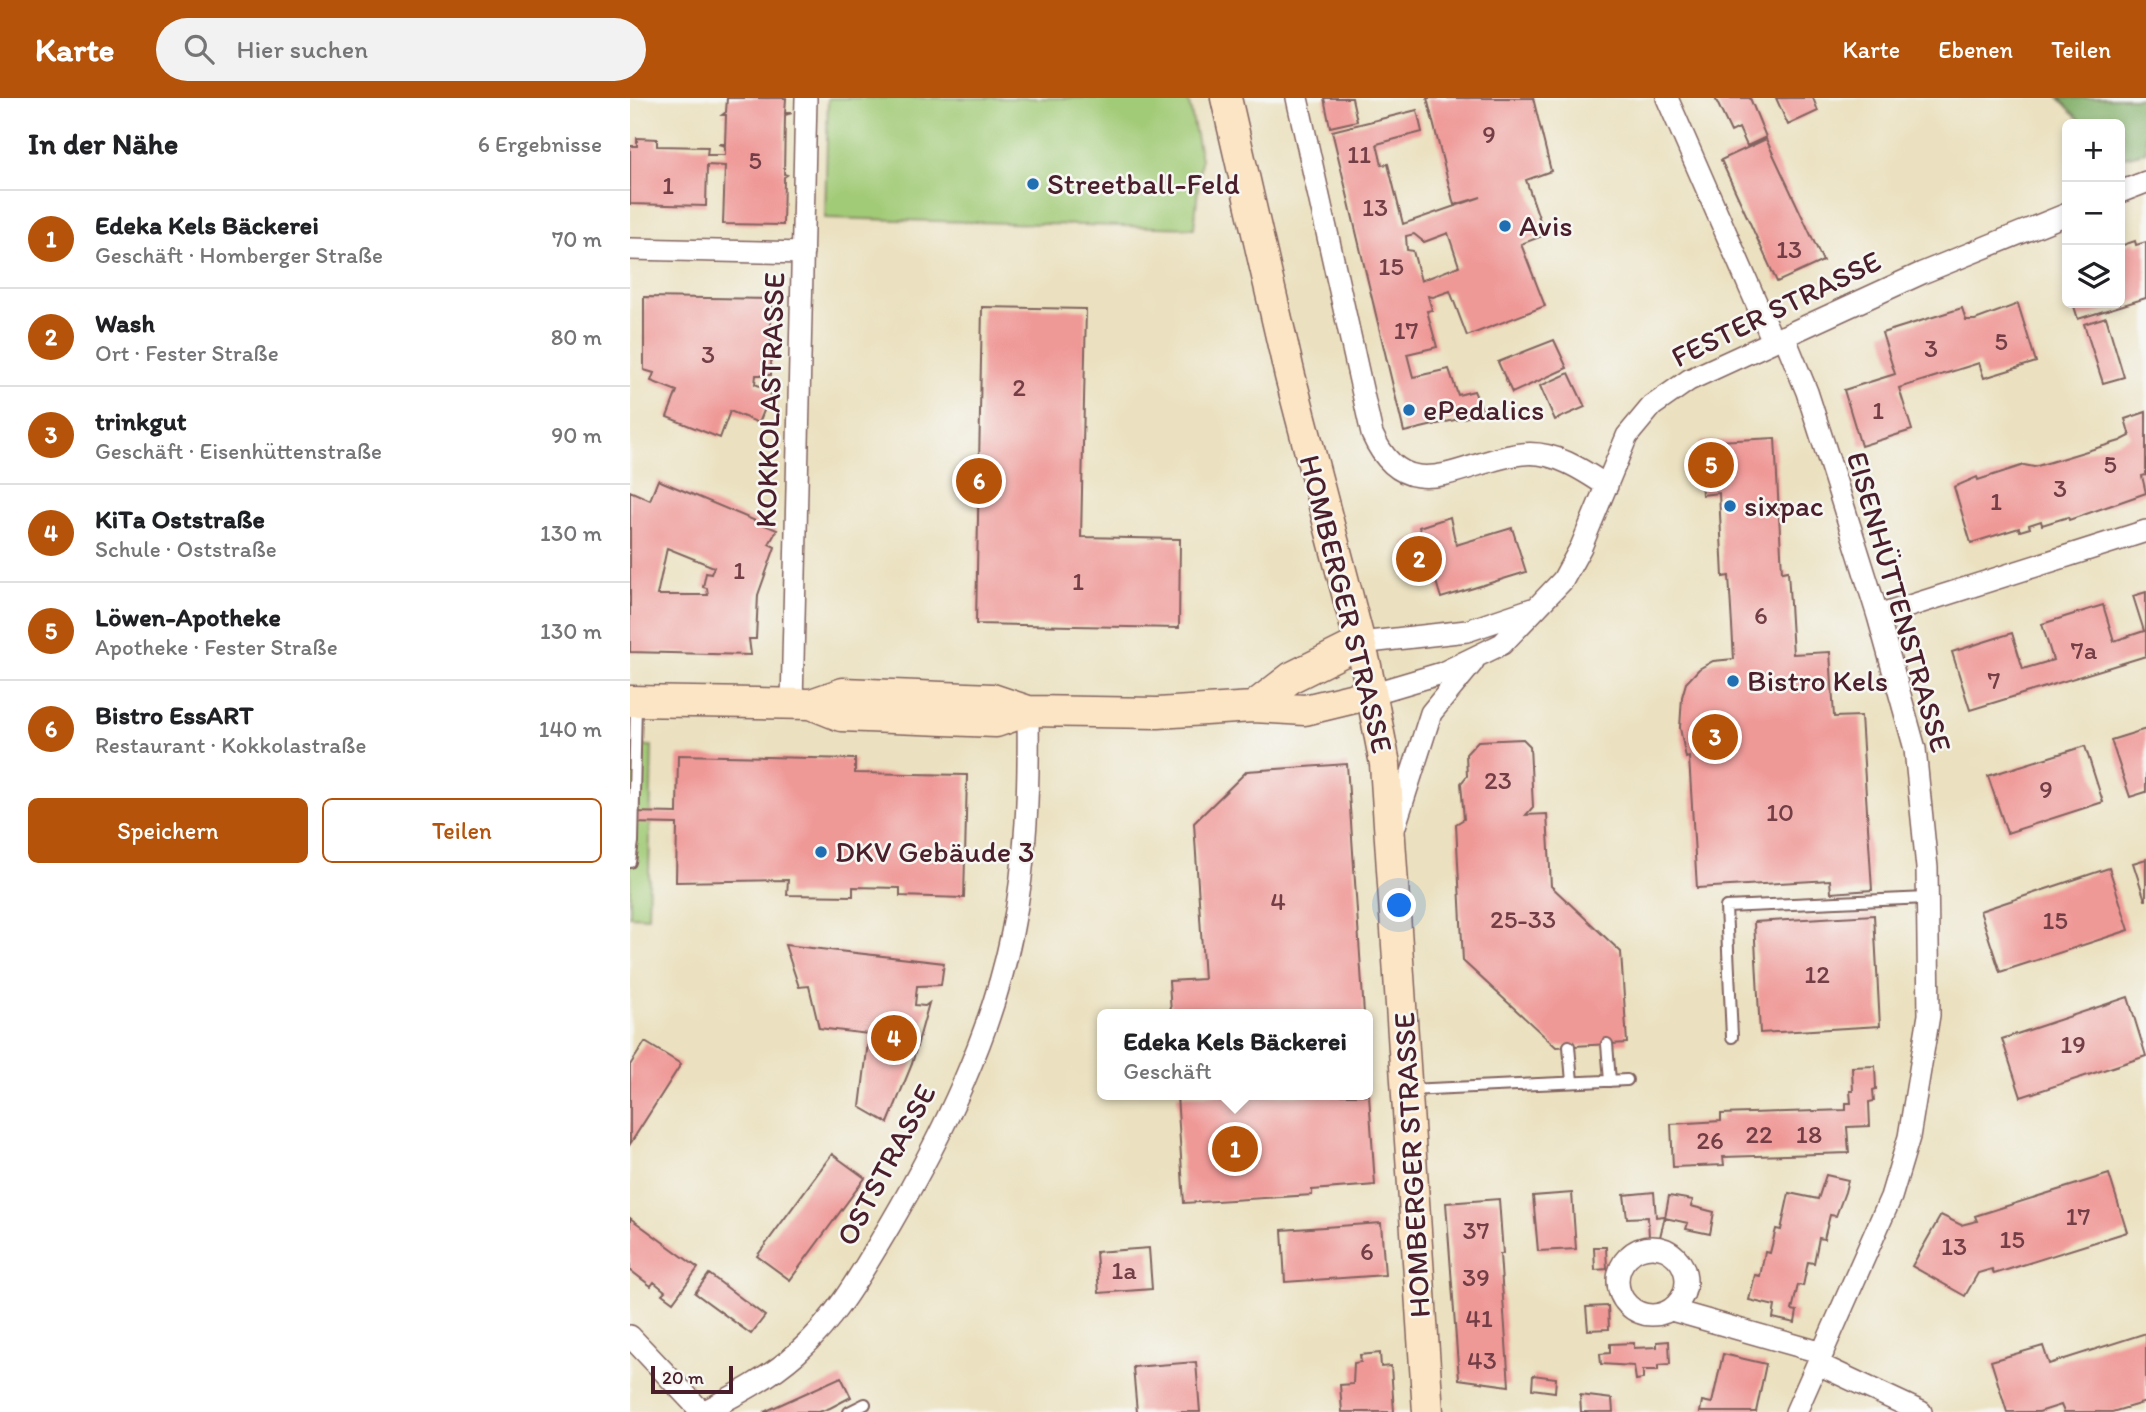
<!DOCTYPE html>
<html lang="de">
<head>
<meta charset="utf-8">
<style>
	body { margin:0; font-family:Itim,sans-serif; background:#f2f2f2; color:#202124 }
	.controls { position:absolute; right:21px; top:21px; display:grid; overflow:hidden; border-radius:10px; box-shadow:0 4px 10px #0003 }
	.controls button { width:63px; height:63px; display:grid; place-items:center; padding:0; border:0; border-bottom:2px solid #e0e0e0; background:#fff; color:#202124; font:35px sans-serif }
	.scale { position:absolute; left:21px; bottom:18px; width:82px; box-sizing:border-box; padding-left:7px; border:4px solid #4a1f2b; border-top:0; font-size:19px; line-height:24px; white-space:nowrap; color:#4a1f2b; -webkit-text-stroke:5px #f6f6f2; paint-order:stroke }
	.you { position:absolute; left:770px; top:808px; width:24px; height:24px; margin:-18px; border:5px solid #fff; border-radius:50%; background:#1a73e8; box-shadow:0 0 0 10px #1a73e833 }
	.badge { display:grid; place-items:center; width:46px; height:46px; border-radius:50%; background:#b45309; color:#fff; font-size:23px; font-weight:700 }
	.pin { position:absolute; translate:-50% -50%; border:4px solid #fff; box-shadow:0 2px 7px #0006 }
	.popup { position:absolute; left:467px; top:911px; width:276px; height:91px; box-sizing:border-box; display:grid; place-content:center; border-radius:10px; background:#fff; filter:drop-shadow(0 2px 5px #0005); font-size:23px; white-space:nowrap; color:#757577 }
	.popup b { font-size:26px; color:#202124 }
	.popup::after { content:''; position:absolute; left:50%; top:100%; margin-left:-14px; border:14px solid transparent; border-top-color:#fff }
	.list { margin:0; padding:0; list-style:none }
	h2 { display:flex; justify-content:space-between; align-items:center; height:91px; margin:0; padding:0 28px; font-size:30px }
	h2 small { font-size:23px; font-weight:400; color:#757577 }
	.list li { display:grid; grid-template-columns:46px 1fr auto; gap:21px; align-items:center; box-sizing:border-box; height:98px; padding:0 28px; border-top:2px solid #e0e0e0 }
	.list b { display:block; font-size:26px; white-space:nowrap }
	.list p { margin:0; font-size:23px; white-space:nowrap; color:#757577 }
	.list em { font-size:23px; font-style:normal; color:#757577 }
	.actions { display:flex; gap:14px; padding:21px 28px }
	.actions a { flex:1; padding:16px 0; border:2px solid #b45309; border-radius:10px; text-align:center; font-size:24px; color:#b45309 }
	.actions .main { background:#b45309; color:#fff }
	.icon { flex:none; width:38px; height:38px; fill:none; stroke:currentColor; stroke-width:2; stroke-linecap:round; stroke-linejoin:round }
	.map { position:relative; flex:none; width:1516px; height:1314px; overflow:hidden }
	header { display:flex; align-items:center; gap:42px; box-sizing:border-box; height:98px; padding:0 35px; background:#b45309; color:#fff }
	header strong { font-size:33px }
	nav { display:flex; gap:38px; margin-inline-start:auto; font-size:24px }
	.search { width:490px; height:63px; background:#f2f2f2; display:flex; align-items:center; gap:18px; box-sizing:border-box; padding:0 24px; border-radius:38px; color:#757577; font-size:26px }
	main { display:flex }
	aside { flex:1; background:#fff }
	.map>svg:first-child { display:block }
	.green { fill:#a2cb77; stroke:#767551; stroke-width:2 }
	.forest { fill:#81af68; stroke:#66674a; stroke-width:2 }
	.building { fill:#ef9997; fill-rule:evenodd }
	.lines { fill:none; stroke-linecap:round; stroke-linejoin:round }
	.lane-casing { stroke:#82635f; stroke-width:14 }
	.street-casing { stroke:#82635f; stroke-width:24 }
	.secondary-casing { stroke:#82635f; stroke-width:33 }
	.lane { stroke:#fff; stroke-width:10 }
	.street { stroke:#fff; stroke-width:21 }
	.secondary { stroke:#fce5c4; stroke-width:30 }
	.poi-dot { fill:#1f6fb2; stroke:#f6f6f2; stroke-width:2.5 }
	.labels { text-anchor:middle; stroke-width:5; stroke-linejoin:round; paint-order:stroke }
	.number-label { font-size:26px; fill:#733e46 }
	.poi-label { font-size:30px; fill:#4a1f2b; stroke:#f6f6f2; text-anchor:start }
	.street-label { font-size:30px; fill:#4a1f2b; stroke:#f6f6f2 }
</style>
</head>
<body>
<header>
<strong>Karte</strong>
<div class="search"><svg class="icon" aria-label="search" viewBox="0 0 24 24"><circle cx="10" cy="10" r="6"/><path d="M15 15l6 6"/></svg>Hier suchen</div>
<nav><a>Karte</a><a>Ebenen</a><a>Teilen</a></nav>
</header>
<main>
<aside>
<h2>In der Nähe<small>6 Ergebnisse</small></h2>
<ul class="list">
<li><span class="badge">1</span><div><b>Edeka Kels Bäckerei</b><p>Geschäft · Homberger Straße</p></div><em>70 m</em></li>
<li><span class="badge">2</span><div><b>Wash</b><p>Ort · Fester Straße</p></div><em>80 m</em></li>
<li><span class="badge">3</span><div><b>trinkgut</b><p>Geschäft · Eisenhüttenstraße</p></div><em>90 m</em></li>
<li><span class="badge">4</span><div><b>KiTa Oststraße</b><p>Schule · Oststraße</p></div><em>130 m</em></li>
<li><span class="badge">5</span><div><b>Löwen-Apotheke</b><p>Apotheke · Fester Straße</p></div><em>130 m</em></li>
<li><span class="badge">6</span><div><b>Bistro EssART</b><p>Restaurant · Kokkolastraße</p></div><em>140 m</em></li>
</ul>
<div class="actions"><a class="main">Speichern</a><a>Teilen</a></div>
</aside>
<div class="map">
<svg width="1516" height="1314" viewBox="0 0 1516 1314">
	<rect width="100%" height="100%" fill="#f6f6f2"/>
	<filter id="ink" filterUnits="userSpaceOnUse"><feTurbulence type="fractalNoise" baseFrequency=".0143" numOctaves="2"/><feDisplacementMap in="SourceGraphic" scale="14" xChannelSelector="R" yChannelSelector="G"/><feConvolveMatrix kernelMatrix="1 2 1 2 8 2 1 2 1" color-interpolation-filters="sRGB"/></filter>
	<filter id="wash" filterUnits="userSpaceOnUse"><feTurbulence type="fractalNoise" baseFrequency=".00686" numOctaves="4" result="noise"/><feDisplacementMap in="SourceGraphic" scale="28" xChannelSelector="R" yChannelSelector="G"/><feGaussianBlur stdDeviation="1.57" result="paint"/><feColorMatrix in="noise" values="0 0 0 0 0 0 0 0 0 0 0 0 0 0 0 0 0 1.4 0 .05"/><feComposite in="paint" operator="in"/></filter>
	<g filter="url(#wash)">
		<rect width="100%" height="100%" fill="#ebe1c0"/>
		<path class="green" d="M198 0H558L571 61 564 130 195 120Z
			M0 648H22L18 819 0 818Z"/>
		<path class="forest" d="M1429 0H1516V54L1490 60V26H1454Z"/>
		<g id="blocks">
			<path class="building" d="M97 0H156L155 15H162L155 17 154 76 157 77 154 79 153 127 93 126 95 68 77 67 76 108 0 106V48H7V40L27 41V48L78 49 77 57H95V48L88 46H95L96 17H92L96 14Z
				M694 0H722L727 23 700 29Z
				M797 0H903L921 73 896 82 915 137 891 146 915 208 837 238 820 193 803 199 798 198 802 212 797 213 807 249 777 256 783 279 819 271 828 297 844 293 854 315 774 334 702 33 787 12 792 34 747 46 752 67 758 66 773 126 851 99 824 107ZM818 135 829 168 791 183 783 153 777 152 776 138 784 136 794 144Z
				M1085 0H1120L1136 39 1117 48 1109 30 1101 34Z
				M1146 0H1183L1188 13 1158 27Z
				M1136 41 1193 163 1147 184 1091 62Z
				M1505 143 1506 147 1516 144V200L1448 221 1443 205H1490V148Z
				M14 199 141 201V277H126L125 286 142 293 129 325 100 313 90 340 37 319 47 293 21 283 24 275 14 272Z
				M1388 206 1406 264 1354 280 1349 265 1269 290 1282 332 1231 348 1214 292 1265 276 1252 235 1332 210 1336 222H1345Z
				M352 209 456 211 451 439 550 441 549 530 346 526Z
				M1476 219 1494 279 1473 285 1454 226Z
				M924 242 937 270 882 295 868 264Z
				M939 275 955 309 925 322 910 288Z
				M1516 314V377L1512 378 1516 395 1439 422 1438 419 1412 427 1411 423 1399 427 1400 430 1390 433 1389 430 1341 445 1324 389 1347 379 1348 382 1394 367 1404 369 1490 343 1500 338 1495 321Z
				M1145 340 1152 474 1158 473 1163 556 1200 554 1204 619 1231 618 1242 792 1201 795 1200 782 1067 790 1059 659 1056 660 1050 630 1052 599 1056 585 1069 571 1083 563 1104 561 1099 478 1093 479 1089 395 1072 397 1069 344Z
				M28 382 147 432 139 446 145 449 128 497 126 541H119L121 557 0 554V393L20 402ZM37 450 84 469 81 476 76 475 73 489 77 490 78 497H27Z
				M820 419 826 447 882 430 896 474 811 500 804 477 786 483 774 445 792 439 789 429Z
				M1516 494V558L1340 612 1322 554 1382 535 1393 571 1423 562 1412 526 1473 507 1484 543 1514 533 1503 498Z
				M1516 631V694L1500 699 1481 642Z
				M893 641 900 648 903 709 896 717 917 716 921 788 991 854 997 945 926 949 833 863 826 726 834 721 831 685 837 678 836 656 848 643Z
				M1455 648 1473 704 1377 735 1358 678Z
				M48 657 225 661V675L337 677 334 800 270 798V790L223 789V798L157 797 158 782 46 784 47 726 0 725V714L47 715Z
				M717 666 734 916H541L539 883 574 881 564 725 617 673Z
				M1516 761V802H1515L1503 765Z
				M1479 770 1499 832 1370 874 1350 813Z
				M1244 817 1250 928 1130 935 1124 824Z
				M155 847 314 865 311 887 287 888 285 907 295 908 299 905 282 966 258 1025 230 1009 239 936 189 930 179 888 169 889Z
				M1498 899 1516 958 1391 999 1372 941Z
				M15 944 51 966 0 1046V967Z
				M1245 968 1246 991 1243 992 1244 1003 1239 1004 1240 1028 1217 1029 1219 1055 1093 1059 1094 1067 1043 1069 1041 1026 1091 1023V1016L1216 1012V1005H1221L1220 993H1223L1222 969Z
				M547 997H739L745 1087 682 1092V1097L554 1105Z
				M202 1056 235 1080 160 1182 127 1158Z
				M1479 1076 1497 1134 1364 1176 1362 1171 1348 1175 1335 1198 1282 1168 1311 1117 1331 1127 1347 1123 1345 1118Z
				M1196 1077 1218 1082 1215 1094 1206 1118 1200 1117 1194 1141 1189 1140 1184 1165 1178 1164 1173 1188 1168 1187 1162 1212 1167 1213 1165 1225 1143 1220 1145 1208 1119 1202 1125 1177 1130 1178 1135 1154 1140 1155 1146 1131 1151 1132 1159 1095 1188 1101Z
				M1024 1094 1026 1119 1035 1118 1030 1139 1019 1140 1018 1119 997 1120 994 1097Z
				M942 1095 946 1151 908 1153 903 1098Z
				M1039 1098 1063 1102 1061 1108 1084 1114 1080 1136 1056 1131 1058 1125 1035 1120Z
				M869 1101 873 1156H870L879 1288 829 1281 816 1105Z
				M0 1120 68 1170 43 1204 32 1196 35 1193 24 1184 21 1188 0 1172Z
				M751 1125 755 1177 655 1184 652 1132Z
				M964 1149H976L977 1171 965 1172Z
				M519 1150 522 1191 469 1195 466 1154Z
				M79 1176 135 1218 121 1236 65 1195Z
				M978 1208 979 1231 958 1232 956 1209Z
				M1516 1235V1304L1482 1314H1434L1431 1307 1409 1314H1377L1361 1263 1413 1248 1419 1266Z
				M1039 1243 1040 1266 1028 1267V1272H1013V1281L1006 1282 1004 1268 971 1266 970 1256 980 1255V1246L1004 1245V1250L1027 1249V1244Z
				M750 1255 751 1269 761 1268 764 1314H712L710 1287 723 1286 724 1265 731 1264 730 1257Z
				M1093 1256 1136 1266 1126 1314H1070L1072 1303 1082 1305Z
				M566 1264 570 1314H507L503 1269Z
				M903 1277 926 1280 925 1294 902 1291Z
				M211 1279 221 1299 200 1310 189 1314H134Z
				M950 1297 982 1301 983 1314H951Z"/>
		</g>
	</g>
	<g filter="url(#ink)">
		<use href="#blocks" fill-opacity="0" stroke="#82635f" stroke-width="2"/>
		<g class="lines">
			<defs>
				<path id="lane" d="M0 764 3 744 6 606
					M1102 939 1096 809 1297 800
					M977 946 980 983
					M939 948 942 984
					M778 992 997 982
					M219 1314 235 1306"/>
				<path id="street" d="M667 0 742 336C777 414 834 362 892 356 923 352 953 372 977 388
					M1037 0 1143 243
					M1490 94 1516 84
					M0 151 173 155
					M1154 238 1177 294 1205 381 1248 518 1285 651 1297 770 1299 917 1279 1039 1261 1099 1166 1314
					M1248 518 1516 433
					M730 545 837 533 902 511
					M741 596 812 575 872 546 933 482 951 449 997 338 1022 308 1059 282 1292 175 1437 116
					M162 606 176 0
					M764 731 801 615 843 564
					M988 1183a34 34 0 1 1 68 0a34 34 0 1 1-68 0Z
					M1041 1212 1193 1255
					M0 1238 72 1314
					M1188 1266 1291 1314
					M73 1314C106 1297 139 1280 167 1255 207 1220 233 1172 260 1127 313 1036 361 938 382 835 397 762 399 687 398 613"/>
				<path id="secondary" d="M596 0 660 278 736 568 755 666 798 1314
					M0 603 181 606 211 618 366 624 398 613
					M181 606 213 595 362 601 398 613 528 615 623 609 675 612 741 596
					M623 609 662 579 730 545"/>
			</defs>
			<use href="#lane" class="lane-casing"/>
			<use href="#street" class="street-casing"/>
			<use href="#secondary" class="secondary-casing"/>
			<use href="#lane" class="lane"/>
			<use href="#street" class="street"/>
			<use href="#secondary" class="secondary"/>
		</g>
	</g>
	<g class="poi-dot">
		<circle cx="403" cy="86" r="7"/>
		<circle cx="875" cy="128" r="7"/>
		<circle cx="779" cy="312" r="7"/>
		<circle cx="1100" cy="408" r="7"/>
		<circle cx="1103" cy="583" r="7"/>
		<circle cx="191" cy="754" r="7"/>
	</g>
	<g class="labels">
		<g class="number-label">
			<text x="859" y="45">9</text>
			<text x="729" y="65">11</text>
			<text x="125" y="71">5</text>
			<text x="38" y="96">1</text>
			<text x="745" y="118">13</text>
			<text x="1159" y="160">13</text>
			<text x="761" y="177">15</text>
			<text x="776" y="241">17</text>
			<text x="1371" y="252">5</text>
			<text x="1301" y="259">3</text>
			<text x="78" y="265">3</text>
			<text x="389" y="298">2</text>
			<text x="1248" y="321">1</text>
			<text x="1480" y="375">5</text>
			<text x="1430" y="399">3</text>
			<text x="1366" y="412">1</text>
			<text x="109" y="481">1</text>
			<text x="448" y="492">1</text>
			<text x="1131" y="526">6</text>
			<text x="1454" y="561">7a</text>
			<text x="1364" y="591">7</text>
			<text x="868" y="691">23</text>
			<text x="1416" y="700">9</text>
			<text x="1150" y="723">10</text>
			<text x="648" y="812">4</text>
			<text x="893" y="830">25-33</text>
			<text x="1425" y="831">15</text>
			<text x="1187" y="885">12</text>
			<text x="1443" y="955">19</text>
			<text x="1129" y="1045">22</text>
			<text x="1179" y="1045">18</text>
			<text x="1080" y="1051">26</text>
			<text x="1448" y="1127">17</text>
			<text x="846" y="1141">37</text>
			<text x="1382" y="1150">15</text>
			<text x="1324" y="1157">13</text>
			<text x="737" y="1162">6</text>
			<text x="494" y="1181">1a</text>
			<text x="846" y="1188">39</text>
			<text x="849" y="1229">41</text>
			<text x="852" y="1271">43</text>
		</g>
		<g class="poi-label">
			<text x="417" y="96">Streetball-Feld</text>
			<text x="889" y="138">Avis</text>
			<text x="793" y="322">ePedalics</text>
			<text x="1114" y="418">sixpac</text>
			<text x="1117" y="593">Bistro Kels</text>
			<text x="205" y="764">DKV Gebäude 3</text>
		</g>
		<g class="street-label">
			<text transform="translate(1146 211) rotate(-26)" y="10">FESTER STRASSE</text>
			<text transform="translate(140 302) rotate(-88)" y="10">KOKKOLASTRASSE</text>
			<text transform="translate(1269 504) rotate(74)" y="10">EISENHÜTTENSTRASSE</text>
			<text transform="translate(716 506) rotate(76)" y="10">HOMBERGER STRASSE</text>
			<text transform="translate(256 1067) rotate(-62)" y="10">OSTSTRASSE</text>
			<text transform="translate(782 1067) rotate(-93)" y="10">HOMBERGER STRASSE</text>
		</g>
	</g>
</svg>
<div class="controls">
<button>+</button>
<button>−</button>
<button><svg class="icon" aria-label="layers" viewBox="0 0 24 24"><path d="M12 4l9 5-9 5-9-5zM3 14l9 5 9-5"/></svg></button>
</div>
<div class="scale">20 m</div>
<div class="you"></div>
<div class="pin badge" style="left:605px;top:1051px">1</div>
<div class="popup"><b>Edeka Kels Bäckerei</b>Geschäft</div>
<div class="pin badge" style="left:789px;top:461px">2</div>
<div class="pin badge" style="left:1085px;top:639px">3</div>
<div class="pin badge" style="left:264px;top:940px">4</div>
<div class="pin badge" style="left:1081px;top:367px">5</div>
<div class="pin badge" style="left:349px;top:383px">6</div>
</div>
</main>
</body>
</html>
